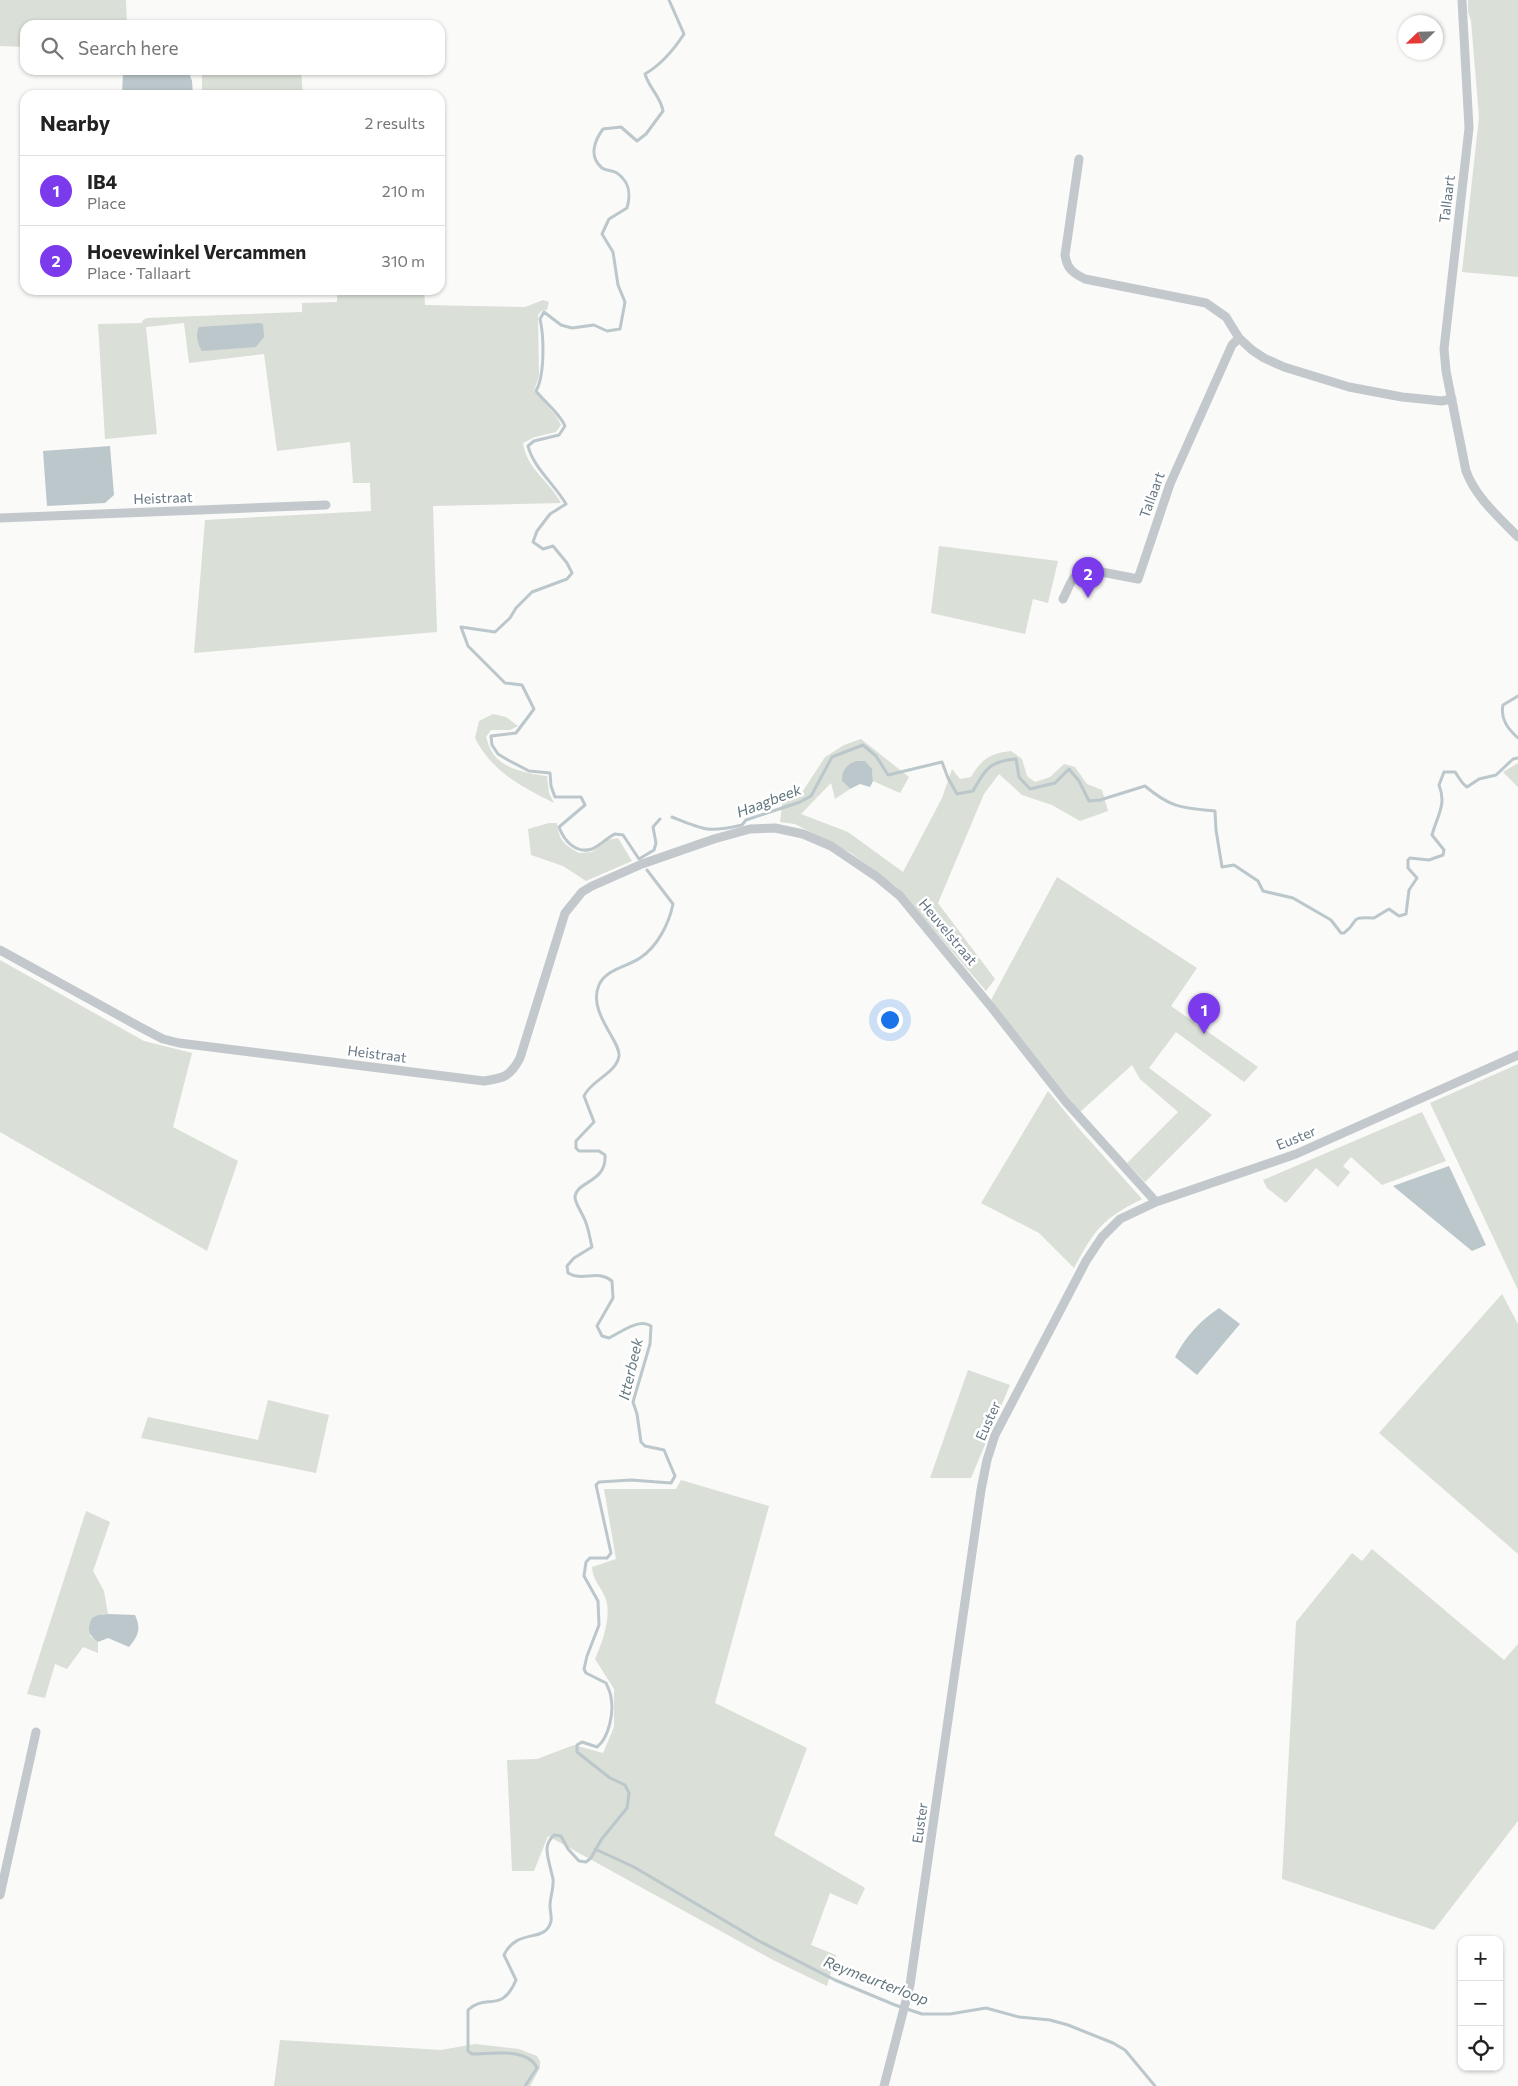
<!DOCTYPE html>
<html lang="en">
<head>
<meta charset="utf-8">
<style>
	body { margin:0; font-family:Commissioner,sans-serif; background:#f2f2f2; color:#222 }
	.controls { position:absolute; right:15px; bottom:15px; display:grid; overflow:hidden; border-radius:10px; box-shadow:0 1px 4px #0004 }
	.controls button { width:45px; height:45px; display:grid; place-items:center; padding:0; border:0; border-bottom:1px solid #e0e0e0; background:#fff; color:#222; font:25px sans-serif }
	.compass { position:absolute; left:1398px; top:15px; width:45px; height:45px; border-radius:50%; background:#fff; box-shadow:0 1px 4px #0004; rotate:247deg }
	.you { position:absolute; left:889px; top:1019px; width:18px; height:18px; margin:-12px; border:4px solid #fff; border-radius:50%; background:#1a73e8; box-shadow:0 0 0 8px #1a73e833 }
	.badge { display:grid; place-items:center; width:32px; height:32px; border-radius:50%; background:#7c3aed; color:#fff; font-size:16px; font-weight:700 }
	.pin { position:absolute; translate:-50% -41px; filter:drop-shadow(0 1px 2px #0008) }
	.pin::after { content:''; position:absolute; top:26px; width:18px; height:15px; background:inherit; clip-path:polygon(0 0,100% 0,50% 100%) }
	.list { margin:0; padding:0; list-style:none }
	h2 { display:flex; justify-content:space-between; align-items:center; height:65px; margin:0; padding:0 20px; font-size:21px }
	h2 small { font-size:16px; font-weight:400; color:#767676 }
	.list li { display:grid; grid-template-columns:32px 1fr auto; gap:15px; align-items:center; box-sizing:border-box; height:70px; padding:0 20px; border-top:1px solid #e0e0e0 }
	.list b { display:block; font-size:19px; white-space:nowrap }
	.list p { margin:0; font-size:16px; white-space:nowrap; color:#767676 }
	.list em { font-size:16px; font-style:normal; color:#767676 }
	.icon { flex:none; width:28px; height:28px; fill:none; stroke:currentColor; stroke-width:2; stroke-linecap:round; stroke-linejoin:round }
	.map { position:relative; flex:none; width:1518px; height:2086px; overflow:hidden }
	.search { position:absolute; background:#fff; box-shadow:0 1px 4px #0004; left:20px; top:20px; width:425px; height:55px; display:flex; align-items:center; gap:12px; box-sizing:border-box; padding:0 18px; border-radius:15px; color:#767676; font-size:19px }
	.panel { position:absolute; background:#fff; box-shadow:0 1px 4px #0004; left:20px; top:90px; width:425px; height:205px; border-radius:15px }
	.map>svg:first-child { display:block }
	.green { fill:#dadfd7 }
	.water { fill:#bbc7cb }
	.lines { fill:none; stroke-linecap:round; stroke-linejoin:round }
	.stream { stroke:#bbc7cb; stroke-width:3 }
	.street { stroke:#c3c8cc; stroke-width:9 }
	.labels { text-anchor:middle; stroke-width:5; stroke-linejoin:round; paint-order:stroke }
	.street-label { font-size:14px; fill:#657683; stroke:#fff }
	.water-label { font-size:15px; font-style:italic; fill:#60757c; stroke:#fff }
</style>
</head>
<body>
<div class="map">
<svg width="1518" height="2086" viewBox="0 0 1518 2086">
	<rect width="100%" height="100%" fill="#fafaf8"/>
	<path class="green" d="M0 0H126L127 25H25V47L0 46Z
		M1468 0H1518V277L1462 272 1479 117 1471 21 1468 12Z
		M202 70H301L303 95H202Z
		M337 290H424L425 305 525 307 543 300 549 302 547 310 541 311 538 315 539 376 534 391 557 417 561 425 556 432 535 437 523 443C527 470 549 480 561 503L433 506 437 632 194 653 205 520 371 511 370 483H353L350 442 277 451 264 354 189 363 184 323 146 327 157 434 105 439 98 324 142 323 143 320 147 318 302 312V303L337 302Z
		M939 546 1058 561 1048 603 1033 599 1025 634 931 613Z
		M493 714 506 717 518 726 510 730H491L486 737C488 742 489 748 492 752 502 769 529 774 547 776L549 793 554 803C521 786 492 772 475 738L479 721Z
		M861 739 909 777 900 793 873 781 872 769 842 781 850 789 835 799 831 783 801 814 848 832 903 872 942 798 952 769 960 779 971 777C981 760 990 753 1011 751L1022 759 1027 776 1035 782 1050 777 1064 764 1075 767 1087 784 1102 790 1108 811 1080 821 1052 805 1022 795 999 774 984 794 938 903 995 979 986 991 897 887 851 853 795 824 780 822 783 797H799L825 757 844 745Z
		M1518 763V787L1503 772Z
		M549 823H557C558 839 565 846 579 853L592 852 607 840 618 838 632 861 586 881 563 866 531 855 528 829Z
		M1057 877 1197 968 1171 1006 1258 1067 1244 1082 1176 1032 1149 1068 1212 1115 1145 1182 1127 1163 1178 1112 1140 1079 1132 1065 1080 1112 991 1000Z
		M0 960 144 1041 192 1053 173 1127 238 1161 207 1251 0 1132Z
		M1518 1064V1290L1430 1103Z
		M1048 1091 1081 1131 1142 1199C1102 1219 1095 1229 1074 1268L1039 1233 981 1203Z
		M1422 1112 1446 1161 1382 1185 1351 1157 1343 1166 1350 1172 1338 1187 1316 1168 1286 1203 1267 1188 1263 1180Z
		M1502 1294 1518 1324V1554L1379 1433Z
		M968 1370 1010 1385 971 1478H930Z
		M268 1400 329 1415 316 1473 141 1438 148 1417 258 1440Z
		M681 1480 769 1506 715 1703 807 1748 774 1835 865 1888 857 1905 830 1893 811 1945 836 1955 827 1986 775 1961 548 1836 534 1871H512L507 1760 537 1759 574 1745 603 1753 614 1727V1689L595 1659C602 1644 610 1620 607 1604 605 1590 593 1583 592 1567L616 1559 604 1489H676Z
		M86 1511 110 1522 93 1571 104 1591 108 1614 98 1615 90 1636 98 1642V1653L83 1647 67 1669 55 1664 45 1698 27 1694Z
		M1372 1549 1504 1660 1518 1644V1821L1434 1930 1282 1879 1296 1622 1352 1553 1362 1561Z
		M280 2040 441 2050 475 2044 519 2049 537 2056 540 2061V2068L530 2086H274Z"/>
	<path class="water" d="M127 70H188L192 81 193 95H122L123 72Z
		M259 323 263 324 264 337 256 347 202 351C198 345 195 334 199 327Z
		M110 446 114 495 105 503 47 506 43 451Z
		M856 761H865L872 769 873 781 870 787 860 784 850 789 842 781C842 770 846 765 856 761Z
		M1449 1166 1486 1245 1472 1251 1393 1186Z
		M1219 1308 1240 1324 1197 1375 1175 1357C1186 1336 1199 1322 1219 1308Z
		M108 1614 135 1615C141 1628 139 1635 129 1647L108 1638 98 1642C88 1634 87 1630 92 1618L98 1615Z"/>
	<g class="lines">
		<path class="stream" d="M1518 696 1503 705C1500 719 1508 729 1518 738
			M672 817C704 830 708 833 742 825L746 820 800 802 811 796 832 757 863 745 876 756 888 775 942 762 948 778 957 794 973 791C985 769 990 761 1016 759L1019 777 1030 789 1055 783 1069 769 1079 781 1089 801 1100 800 1145 786C1171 808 1182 808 1215 811L1216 830 1222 867 1234 865 1258 881 1263 891 1293 898 1331 920 1341 933H1344C1360 922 1347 916 1374 918L1389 909 1399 916 1406 914 1409 890 1417 878 1408 868V860L1410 858 1429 860 1443 855 1444 850 1432 835C1437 816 1447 805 1439 785L1444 772H1455C1459 777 1461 783 1467 787L1479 779 1496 775 1513 759 1518 758
			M660 819 653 827 656 843 654 850 639 859 623 835 615 834C608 837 598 847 592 849 576 854 564 841 559 827L585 805 581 797H555L551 786 550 773 529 771 508 760 498 754 492 745 491 736 516 733 534 709 522 685 505 683 468 646 461 627 495 632 510 618 516 608 532 592 567 579 572 573 567 563 553 546 543 549 533 542 537 531 550 514 566 504C555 485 533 467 528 446L534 441 559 435 565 426C559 412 545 403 536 391 545 375 544 336 540 319L544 312 561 325 572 328 594 325 607 331 620 329 625 302 618 285 613 252 602 234 609 219 627 208C631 194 630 182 617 173 612 170 606 171 602 168 588 156 595 140 603 129L621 127 637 141 646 134 663 111C661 97 649 88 645 74 662 64 673 51 684 34L669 0
			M595 1849 634 1867 759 1941 835 1980 895 2005 922 2014H950L986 2008 1019 2017 1050 2020 1068 2025 1113 2043 1125 2050 1155 2086
			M525 2086 537 2068C528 2047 491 2054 472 2054L468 2051V2010C485 1993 502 2014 516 1980L504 1955C517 1927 546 1944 551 1921 552 1917 550 1911 550 1906 550 1897 554 1888 553 1879 551 1869 547 1858 547 1849 547 1843 550 1839 554 1835L561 1836 568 1849 579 1861 586 1862 591 1858 601 1840 627 1808 629 1793 625 1785 610 1778 577 1752V1745L582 1742 597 1747C609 1738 614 1712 611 1698 611 1693 608 1688 606 1683L586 1673 584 1669 587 1656 599 1625 598 1601 584 1576 586 1562 590 1558H607L611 1553 596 1485 599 1482 631 1480 671 1483 675 1476 664 1450 645 1446 641 1442 637 1414 633 1402 650 1344 651 1326C639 1318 621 1332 609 1338L602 1336 597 1326 613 1298 612 1281C597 1269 583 1282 568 1273L567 1266 574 1258 592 1247C590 1239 589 1231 586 1223 584 1216 576 1205 575 1198 575 1181 607 1183 605 1155L599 1151H579L576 1148V1141L594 1122 584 1096C591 1080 616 1074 619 1056 621 1041 587 1012 599 985 606 969 627 967 640 958 657 947 669 924 673 904L647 870"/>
		<path class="street" d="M1462 0 1469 128 1444 349 1446 371 1466 471C1476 498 1499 517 1518 537
			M1079 159 1065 255C1067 269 1073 273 1085 279L1206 303 1226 317 1239 338 1252 350 1264 358 1284 367 1349 387 1402 397 1442 401 1452 399
			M0 518 326 505
			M1063 599C1069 588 1072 573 1086 569L1138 579 1170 484 1232 345 1239 338
			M0 950 140 1027 163 1039 179 1043 484 1081C504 1078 510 1077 520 1058L565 913 582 892 592 886 642 864 714 839 750 829 775 828 803 834 831 846 877 877 900 896 992 1008 1066 1102 1156 1202
			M0 1895 36 1732
			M884 2086 910 1985 981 1490 987 1460 995 1435 1086 1261 1102 1237 1120 1219 1156 1202 1296 1154 1518 1055"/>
	</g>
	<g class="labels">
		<g class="street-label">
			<text transform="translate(1447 199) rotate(-83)" y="5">Tallaart</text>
			<text transform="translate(1152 495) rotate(-70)" y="5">Tallaart</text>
			<text transform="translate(163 498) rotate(-2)" y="5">Heistraat</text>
			<text transform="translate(948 932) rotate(50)" y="5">Heuvelstraat</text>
			<text transform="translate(377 1054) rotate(7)" y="5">Heistraat</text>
			<text transform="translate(1296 1138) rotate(-22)" y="5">Euster</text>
			<text transform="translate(988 1421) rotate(-66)" y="5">Euster</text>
			<text transform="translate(920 1823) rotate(-82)" y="5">Euster</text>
		</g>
		<g class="water-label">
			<text transform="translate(769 801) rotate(-21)" y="5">Haagbeek</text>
			<text transform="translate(631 1369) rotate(-77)" y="5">Itterbeek</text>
			<text transform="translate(876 1981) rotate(21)" y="5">Reymeurterloop</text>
		</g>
	</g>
</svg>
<div class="controls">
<button>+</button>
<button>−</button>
<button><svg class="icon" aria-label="locate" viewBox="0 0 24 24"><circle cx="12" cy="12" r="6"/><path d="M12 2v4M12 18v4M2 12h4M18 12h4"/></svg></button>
</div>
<svg class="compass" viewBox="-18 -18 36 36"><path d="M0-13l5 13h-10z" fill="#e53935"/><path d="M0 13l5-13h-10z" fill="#767676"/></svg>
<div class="you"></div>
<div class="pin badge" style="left:1204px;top:1034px">1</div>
<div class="pin badge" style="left:1088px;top:598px">2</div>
<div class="search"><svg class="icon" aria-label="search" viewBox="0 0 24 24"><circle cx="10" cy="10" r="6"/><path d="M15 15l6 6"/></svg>Search here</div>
<section class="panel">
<h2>Nearby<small>2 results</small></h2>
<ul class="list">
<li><span class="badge">1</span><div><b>IB4</b><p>Place</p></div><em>210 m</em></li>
<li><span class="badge">2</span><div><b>Hoevewinkel Vercammen</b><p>Place · Tallaart</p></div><em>310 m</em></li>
</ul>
</section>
</div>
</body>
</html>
